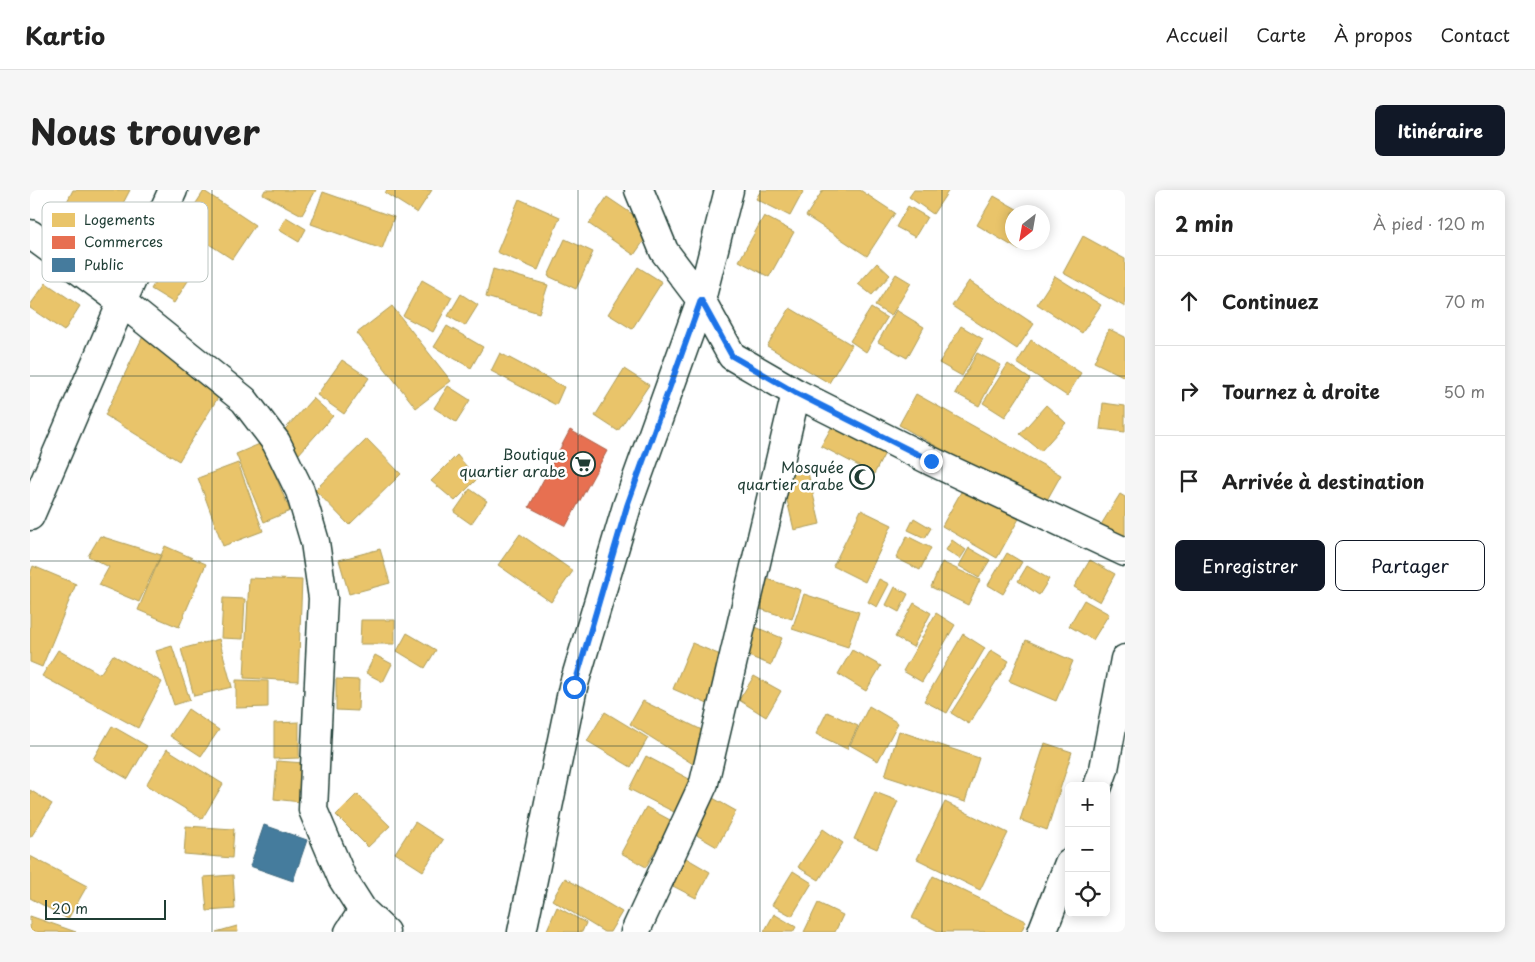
<!DOCTYPE html>
<html lang="fr">
<head>
<meta charset="utf-8">
<style>
	body { margin:0; font-family:"Playpen Sans",sans-serif; background:#f6f6f6; color:#222 }
	.controls { position:absolute; right:15px; bottom:15px; display:grid; overflow:hidden; border-radius:8px; box-shadow:0 2px 12px #0003 }
	.controls button { width:45px; height:45px; display:grid; place-items:center; padding:0; border:0; border-bottom:1px solid #e0e0e0; background:#fff; color:#222; font:25px sans-serif }
	.compass { position:absolute; left:975px; top:15px; width:45px; height:45px; border-radius:50%; background:#fff; box-shadow:0 2px 12px #0003; rotate:211deg }
	.scale { position:absolute; left:15px; bottom:12px; width:121px; box-sizing:border-box; padding-left:5px; border:2px solid #1f3d34; border-top:0; font-size:14px; line-height:18px; white-space:nowrap; color:#1f3d34; -webkit-text-stroke:4px #fff; paint-order:stroke }
	.stop { position:absolute; width:15px; height:15px; margin:-11px; border:4px solid #1a73e8; border-radius:50%; background:#fff }
	.stop.end { background:#1a73e8; border-color:#fff; box-shadow:0 1px 5px #0008 }
	.list { margin:0; padding:0; list-style:none }
	h2 { display:flex; justify-content:space-between; align-items:center; height:65px; margin:0; padding:0 20px; font-size:21px }
	h2 small { font-size:16px; font-weight:400; color:#767676 }
	.list li { display:grid; grid-template-columns:32px 1fr auto; gap:15px; align-items:center; box-sizing:border-box; height:90px; padding:0 20px; border-top:1px solid #e0e0e0 }
	.list b { display:block; font-size:19px; white-space:nowrap }
	.list em { font-size:16px; font-style:normal; color:#767676 }
	.actions { display:flex; gap:10px; padding:15px 20px }
	.actions a { flex:1; padding:11px 0; border:1px solid #111827; border-radius:8px; text-align:center; font-size:18px; color:#111827 }
	.actions .main { background:#111827; color:#fff }
	.icon { flex:none; width:28px; height:28px; fill:none; stroke:currentColor; stroke-width:2; stroke-linecap:round; stroke-linejoin:round }
	.map { position:relative; flex:none; width:1095px; height:742px; overflow:hidden; border-radius:8px }
	header { display:flex; align-items:center; gap:30px; box-sizing:border-box; height:70px; padding:0 25px; background:#fff; border-bottom:1px solid #e0e0e0 }
	header strong { font-size:24px }
	nav { display:flex; gap:28px; margin-inline-start:auto; font-size:18px }
	.intro { display:flex; align-items:center; justify-content:space-between; box-sizing:border-box; height:120px; padding:0 30px }
	h1 { margin:0; font-size:35px }
	.button { padding:12px 22px; border-radius:8px; background:#111827; color:#fff; font-size:18px; font-weight:700 }
	main { display:flex; gap:30px; padding:0 30px }
	aside { flex:1; background:#fff; border-radius:8px; box-shadow:0 2px 12px #0003 }
	.map>svg:first-child { display:block }
	.homes { fill:#e9c46a; stroke:#ac9c5a }
	.shops { fill:#e76f51; stroke:#ab6048 }
	.public { fill:#457b9d; stroke:#3a687e }
	.lines { fill:none; stroke-linecap:round; stroke-linejoin:round }
	.minor-casing { stroke:#1f3d34; stroke-width:31 }
	.minor { stroke:#fff; stroke-width:28 }
	.route { stroke:#1a73e8; stroke-width:6 }
	.grid { fill:none; stroke:#1f3d34; stroke-width:1; stroke-opacity:0.55 }
	.labels { text-anchor:middle; stroke-width:5; stroke-linejoin:round; paint-order:stroke }
	.poi-label { font-size:15px; fill:#1f3d34; stroke:#fff; text-anchor:end }
	.key { fill:#fff; stroke:#bcc5c2; stroke-width:1 }
	.key-label { font-size:14px; fill:#1f3d34 }
</style>
</head>
<body>
<header>
<strong>Kartio</strong>
<nav><a>Accueil</a><a>Carte</a><a>À propos</a><a>Contact</a></nav>
</header>
<div class="intro"><h1>Nous trouver</h1><a class="button">Itinéraire</a></div>
<main>
<div class="map">
<svg width="1095" height="742" viewBox="0 0 1095 742">
	<rect width="100%" height="100%" fill="#fff"/>
	<filter id="ink" filterUnits="userSpaceOnUse"><feTurbulence type="fractalNoise" baseFrequency=".02" numOctaves="2"/><feDisplacementMap in="SourceGraphic" scale="10" xChannelSelector="R" yChannelSelector="G"/><feConvolveMatrix kernelMatrix="1 2 1 2 8 2 1 2 1" color-interpolation-filters="sRGB"/></filter>
	<g filter="url(#ink)">
		<path class="homes" d="M43 0H100L76 46 31 23Z
			M235 0H286L272 25 233 4Z
			M357 0H402L387 23 355 3Z
			M731 0H774L760 26 726 9Z
			M793 0H830L865 23 837 66 776 26Z
			M884 0H919L903 24 879 7Z
			M174 1 225 35 202 69 151 36Z
			M293 2 364 27 352 59 281 34Z
			M964 6 992 22H982V52H993L989 60 947 35Z
			M577 7 623 38 604 65 559 34Z
			M489 9 530 27 508 80 467 62Z
			M878 16 897 27 885 47 866 37Z
			M734 26 764 42 739 87 709 71Z
			M256 27 276 39 269 52 249 40Z
			M1053 46 1095 69V117L1033 83Z
			M152 49 175 64 144 113 121 99Z
			M535 49 563 62 546 99 518 86Z
			M847 73 860 85 842 105 828 94Z
			M608 77 632 92 602 139 578 124Z
			M463 79 518 95 509 123 456 107Z
			M866 84 881 93 861 126 845 116Z
			M1025 86 1071 115 1052 143 1007 114Z
			M392 90 422 107 403 142 373 126Z
			M939 91 1004 134 987 159 922 116Z
			M16 93 50 116 34 141 0 118V115Z
			M431 104 448 115 435 136 418 126Z
			M362 116 421 191 386 218 327 143Z
			M760 118 822 155 799 193 737 156Z
			M841 118 857 128 836 162 820 151Z
			M866 120 894 137 877 168 848 152Z
			M417 136 453 157 441 178 404 157Z
			M931 136 953 149 932 186 909 173Z
			M1079 139 1095 147V187L1064 172Z
			M115 142 192 201 149 271 75 225Z
			M1001 150 1051 183 1037 206 987 173Z
			M470 163 534 197 526 215 461 181Z
			M947 163 971 175 949 216 925 203Z
			M312 170 339 188 314 224 287 205Z
			M978 174 1000 189 975 227 953 213Z
			M594 179 619 195 588 241 565 226Z
			M418 196 440 210 426 232 404 218Z
			M886 204 1031 285 1013 317 869 235Z
			M283 208 303 226 268 265 248 247Z
			M1073 213 1095 216V242L1070 239Z
			M1016 215 1036 233 1011 261 990 244Z
			M804 233 856 261 844 284 791 256Z
			M337 249 371 284 319 335 285 300Z
			M232 253 260 321 234 332 206 264Z
			M427 265 447 289 425 311 401 291Z
			M208 273 233 341 193 356 168 288Z
			M776 274 790 334 764 340 750 280Z
			M936 293 991 325 967 368 912 336Z
			M440 299 457 311 441 334 424 322Z
			M1090 304 1095 307V354L1069 338Z
			M831 320 862 335 835 392 803 376Z
			M884 328 901 338 895 348 878 340Z
			M490 344 543 381 521 412 468 375Z
			M70 346 131 365 109 412 69 395 79 377 58 366Z
			M877 346 901 358 890 380 866 368Z
			M922 350 936 360 930 369 916 360Z
			M135 356 176 374 149 437 108 420Z
			M939 358 960 370 949 388 929 376Z
			M350 359 360 393 319 404 309 370Z
			M977 363 992 372 973 404 958 395Z
			M1060 370 1085 384 1070 412 1044 397Z
			M912 372 950 390 938 415 901 397Z
			M3 376 46 394 12 477 0 472V384Z
			M997 376 1019 389 1009 405 988 391Z
			M219 388 272 390 268 491 214 488Z
			M737 389 771 400 762 429 727 418Z
			M849 389 859 394 847 417 838 412Z
			M865 397 878 404 869 422 856 415Z
			M774 404 829 422 818 457 762 439Z
			M193 408 215 409 213 449 191 448Z
			M1054 410 1079 424 1063 450 1039 436Z
			M884 413 901 423 883 457 865 447Z
			M906 423 925 435 892 492 873 481Z
			M331 430H365V454H330Z
			M723 436 752 448 741 475 711 463Z
			M377 443 406 460 395 478 367 461Z
			M933 444 955 458 917 523 894 511Z
			M189 449 202 497 164 506 151 459Z
			M996 450 1043 471 1026 511 979 491Z
			M662 453 700 469 680 515 643 499Z
			M142 456 160 510 144 515 126 461Z
			M28 460 70 484 83 465 132 492 108 538 12 486Z
			M822 460 851 476 836 501 808 484Z
			M961 460 979 471 939 534 921 523Z
			M345 465 362 474 353 492 336 483Z
			M724 486 751 501 736 527 709 510Z
			M306 489 329 490 328 521 306 520Z
			M206 490 238 491V517L206 518Z
			M613 511 678 543 663 574 600 534Z
			M839 516 868 533 848 571 820 555Z
			M158 519 189 540 171 566 140 546Z
			M575 522 618 548 601 577 557 551Z
			M797 522 828 536 817 559 786 544Z
			M269 532V568L244 569V533Z
			M82 536 117 556 98 589 63 569Z
			M869 541 949 568 935 612 855 586Z
			M1015 553 1042 562 1017 640 990 630Z
			M137 559 193 594 172 629 116 595Z
			M616 566 663 591 646 623 599 599Z
			M247 571 274 573 270 612 244 609Z
			M0 600 22 614 1 647H0Z
			M845 602 868 611 847 659 824 649Z
			M327 604 360 636 338 657 306 625Z
			M683 608 706 621 687 657 663 643Z
			M915 612 978 643 950 700 887 669Z
			M616 617 642 631 616 677 591 663Z
			M385 632 413 650 393 681 365 663Z
			M156 636 204 639 202 668 154 664Z
			M793 639 813 653 789 690 768 677Z
			M0 666 57 696 38 729 0 708Z
			M656 668 680 682 666 708 641 695Z
			M763 681 782 693 762 726 742 715Z
			M203 685 205 719 177 721 174 687Z
			M903 686 996 731 991 742H910L882 728Z
			M535 688 592 722 580 742H574L522 710Z
			M788 713 813 725 805 742H774Z
			M527 717 556 733 552 742H516Z
			M744 724 766 737 763 742H734Z
			M0 726 46 742H0Z
			M207 736 208 742H186Z"/>
		<path class="shops" d="M540 240 577 261 536 336 499 317Z"/>
		<path class="public" d="M234 635 277 650 263 691 220 676Z"/>
		<g class="lines">
			<defs>
				<path id="minor" d="M609 0 634 61 671 110 702 166 766 203 901 271 1095 362
					M0 44 92 112 214 210 246 252 270 301 285 352 293 408 283 620 312 688 333 721 355 742
					M0 326 92 112 143 0
					M1068 596 1074 579 1095 469
					M319 742 333 721
					M492 742 543 497 597 316 671 110 699 0
					M605 742 674 593 766 203
					M1012 742 1039 673"/>
			</defs>
			<use href="#minor" class="minor-casing"/>
			<use href="#minor" class="minor"/>
		</g>
	</g>
	<g class="lines" filter="url(#ink)">
		<path class="route" d="M544 497 597 316 671 110 702 166 766 203 901 271"/>
	</g>
	<path class="grid" d="M182 0V742M365 0V742M548 0V742M730 0V742M912 0V742M0 186H1095M0 371H1095M0 556H1095"/>
	<defs>
		<symbol id="supermarket-ring" viewBox="-11 -11 22 22"><circle r="9.5" fill="#fff" stroke="#1f3d34" stroke-width="1.5"/><path d="M-6-5.5h2.5l.6 2H6L4.5 2H-2.5L-4.4-4H-6ZM-1.5 3.2a1.3 1.3 0 1 0 .1 0ZM3 3.2a1.3 1.3 0 1 0 .1 0Z" fill="#1f3d34"/></symbol>
		<symbol id="mosque-ring" viewBox="-11 -11 22 22"><circle r="9.5" fill="#fff" stroke="#1f3d34" stroke-width="1.5"/><path d="M3.5-4.9A6 6 0 1 0 3.5 4.9A5 5 0 1 1 3.5-4.9Z" fill="#1f3d34"/></symbol>
	</defs>
	<g fill-rule="evenodd">
		<use href="#supermarket-ring" x="539" y="260" width="28" height="28"/>
		<use href="#mosque-ring" x="818" y="273" width="28" height="28"/>
	</g>
	<g class="labels">
		<g class="poi-label">
			<text x="536" y="270">Boutique<tspan x="536" dy="17">quartier arabe</tspan></text>
			<text x="814" y="283">Mosquée<tspan x="814" dy="17">quartier arabe</tspan></text>
		</g>
	</g>
	<rect x="12" y="12" width="166" height="80" rx="8" class="key"/>
	<rect x="22" y="23" width="23" height="14" fill="#e9c46a"/>
	<rect x="22" y="46" width="23" height="13" fill="#e76f51"/>
	<rect x="22" y="68" width="23" height="14" fill="#457b9d"/>
	<g class="key-label">
		<text x="54" y="35">Logements</text>
		<text x="54" y="57">Commerces</text>
		<text x="54" y="80">Public</text>
	</g>
</svg>
<div class="controls">
<button>+</button>
<button>−</button>
<button><svg class="icon" aria-label="locate" viewBox="0 0 24 24"><circle cx="12" cy="12" r="6"/><path d="M12 2v4M12 18v4M2 12h4M18 12h4"/></svg></button>
</div>
<svg class="compass" viewBox="-18 -18 36 36"><path d="M0-13l5 13h-10z" fill="#e53935"/><path d="M0 13l5-13h-10z" fill="#767676"/></svg>
<div class="scale">20 m</div>
<div class="stop" style="left:544px;top:497px"></div>
<div class="stop end" style="left:901px;top:271px"></div>
</div>
<aside>
<h2>2 min<small>À pied · 120 m</small></h2>
<ul class="list">
<li><svg class="icon" aria-label="ahead" viewBox="0 0 24 24"><path d="M12 20V5M6 11l6-6 6 6"/></svg><div><b>Continuez</b></div><em>70 m</em></li>
<li><svg class="icon" aria-label="right" viewBox="0 0 24 24"><path d="M7 20v-9h11M14 6l5 5-5 5"/></svg><div><b>Tournez à droite</b></div><em>50 m</em></li>
<li><svg class="icon" aria-label="arrive" viewBox="0 0 24 24"><path d="M6 21V4h12l-3 4 3 4H6"/></svg><div><b>Arrivée à destination</b></div></li>
</ul>
<div class="actions"><a class="main">Enregistrer</a><a>Partager</a></div>
</aside>
</main>
</body>
</html>
